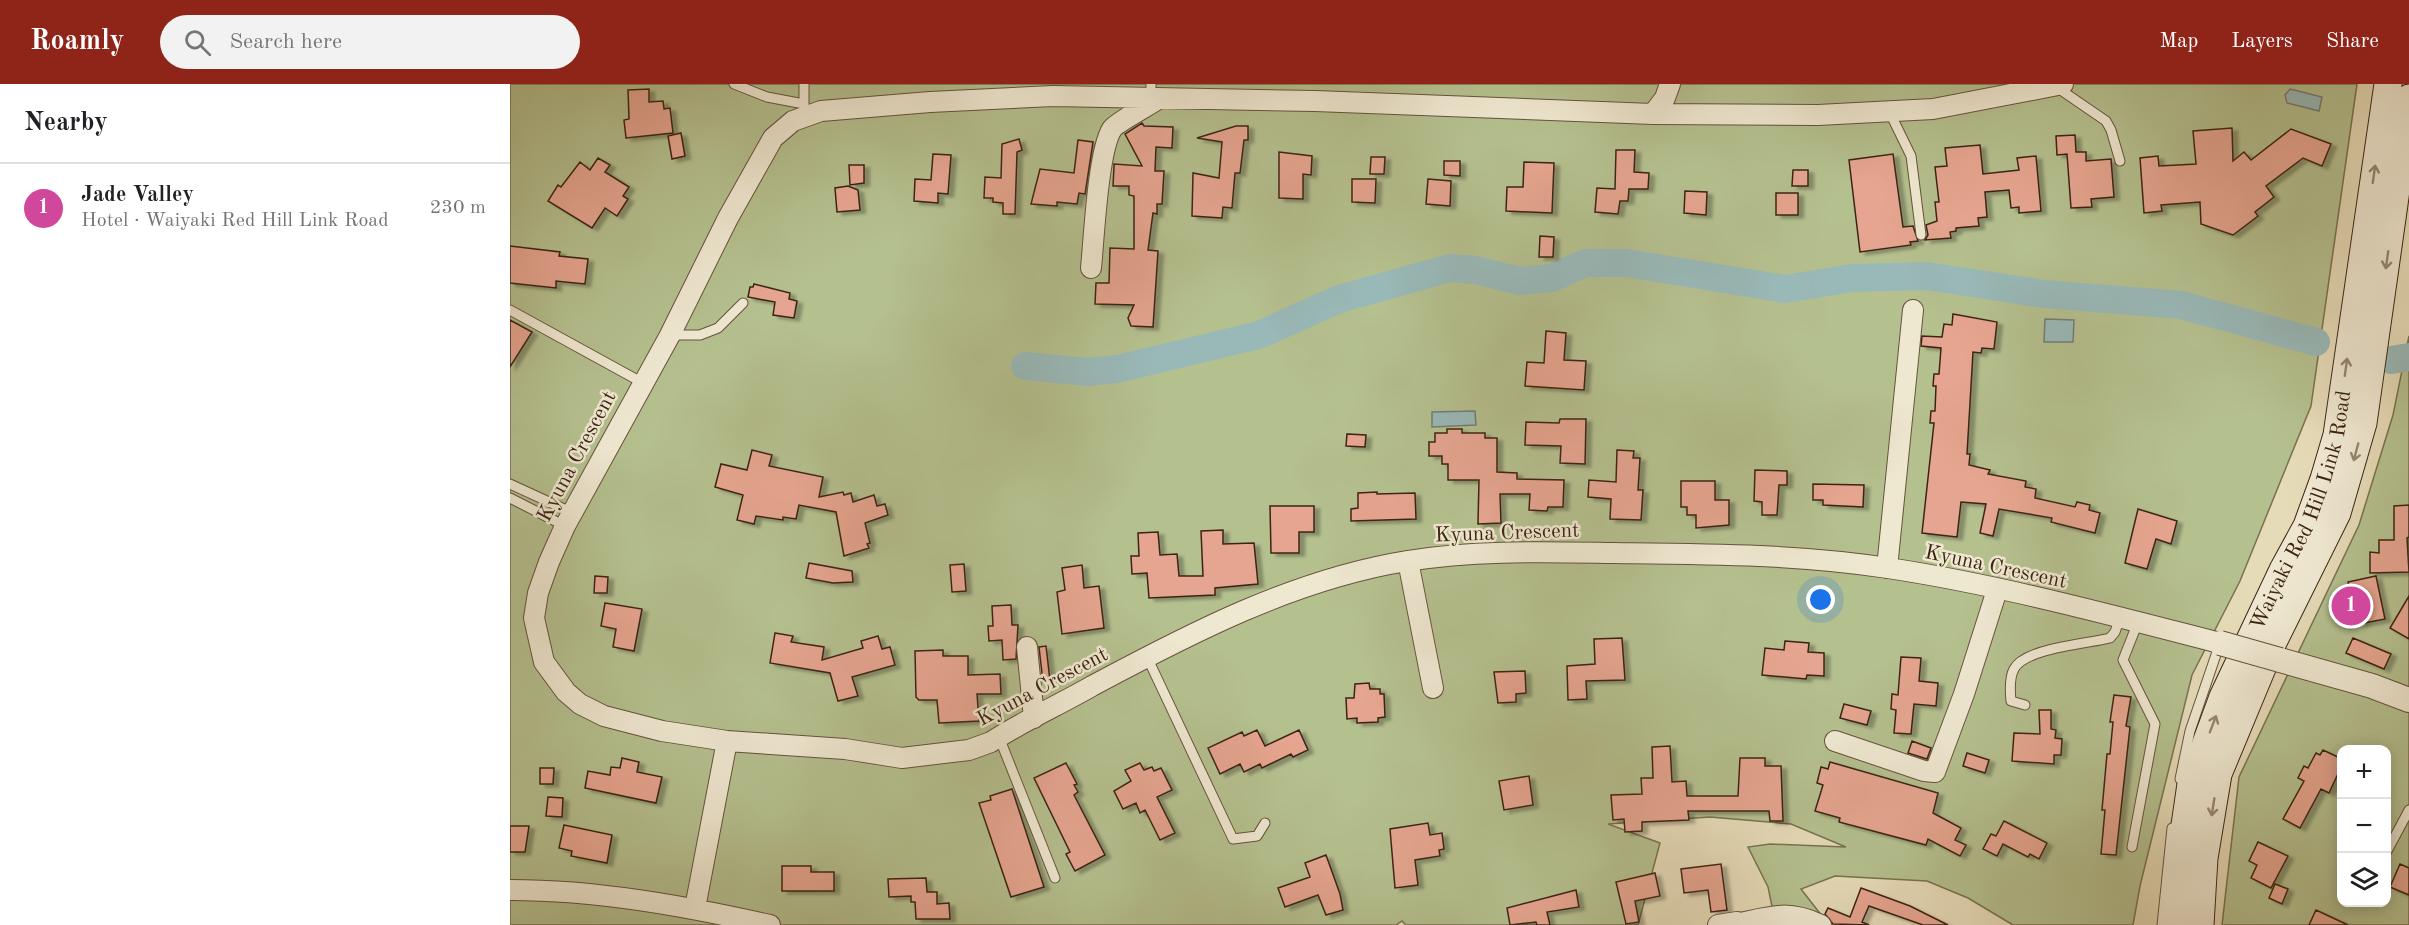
<!DOCTYPE html>
<html lang="en">
<head>
<meta charset="utf-8">
<style>
	body { margin:0; font-family:"Old Standard TT",serif; background:#f2f2f2; color:#202124 }
	.controls { position:absolute; right:18px; bottom:18px; display:grid; overflow:hidden; border-radius:12px; box-shadow:0 3px 15px #0003 }
	.controls button { width:54px; height:54px; display:grid; place-items:center; padding:0; border:0; border-bottom:2px solid #e0e0e0; background:#fff; color:#202124; font:30px sans-serif }
	.you { position:absolute; left:1311px; top:516px; width:21px; height:21px; margin:-15px; border:4px solid #fff; border-radius:50%; background:#1a73e8; box-shadow:0 0 0 9px #1a73e833 }
	.badge { display:grid; place-items:center; width:39px; height:39px; border-radius:50%; background:#8f2418; color:#fff; font-size:20px; font-weight:700 }
	.pin { position:absolute; translate:-50% -50%; border:3px solid #fff; box-shadow:0 2px 6px #0006 }
	.list { margin:0; padding:0; list-style:none }
	h2 { display:flex; justify-content:space-between; align-items:center; height:78px; margin:0; padding:0 24px; font-size:26px }
	h2 small { font-size:20px; font-weight:400; color:#757577 }
	.list li { display:grid; grid-template-columns:39px 1fr auto; gap:18px; align-items:center; box-sizing:border-box; height:90px; padding:0 24px; border-top:2px solid #e0e0e0 }
	.list b { display:block; font-size:22px; white-space:nowrap }
	.list p { margin:0; font-size:20px; white-space:nowrap; color:#757577 }
	.list em { font-size:20px; font-style:normal; color:#757577 }
	.icon { flex:none; width:33px; height:33px; fill:none; stroke:currentColor; stroke-width:2; stroke-linecap:round; stroke-linejoin:round }
	.map { position:relative; flex:none; width:1899px; height:841px; overflow:hidden }
	header { display:flex; align-items:center; gap:36px; box-sizing:border-box; height:84px; padding:0 30px; background:#8f2418; color:#fff }
	header strong { font-size:28px }
	nav { display:flex; gap:33px; margin-inline-start:auto; font-size:21px }
	.search { width:420px; height:54px; background:#f2f2f2; display:flex; align-items:center; gap:15px; box-sizing:border-box; padding:0 21px; border-radius:33px; color:#757577; font-size:22px }
	main { display:flex }
	aside { flex:1; background:#fff }
	.map>svg:first-child { display:block }
	.green { fill:#b5c08f; stroke:#787251; stroke-width:1.5; fill-rule:evenodd }
	.water { fill:#99b9b8; stroke:#747d76; stroke-width:1.5 }
	.lines { fill:none; stroke-linecap:round; stroke-linejoin:round }
	.river { stroke:#99b9b8; stroke-width:28 }
	.building { fill:#e6a590; stroke:#3c2413; stroke-width:1.5; filter:url(#shadow) }
	.service-casing { stroke:#66523c; stroke-width:11 }
	.minor-casing { stroke:#66523c; stroke-width:22 }
	.tertiary-casing { stroke:#66523c; stroke-width:26 }
	.secondary-casing { stroke:#3c2413; stroke-width:29 }
	.service { stroke:#efe8d1; stroke-width:9 }
	.minor { stroke:#efe8d1; stroke-width:20 }
	.tertiary { stroke:#efe8d1; stroke-width:24 }
	.secondary { stroke:#efe8d1; stroke-width:27 }
	.tertiary-bridge-casing { stroke:#66523c; stroke-width:26; stroke-linecap:butt }
	.tertiary-bridge { stroke:#efe8d1; stroke-width:24 }
	.oneway { stroke:#968672 }
	.labels { text-anchor:middle; stroke-width:5; stroke-linejoin:round; paint-order:stroke }
	.street-label { font-size:21px; fill:#3c2413; stroke:#efe8d1 }
</style>
</head>
<body>
<header>
<strong>Roamly</strong>
<div class="search"><svg class="icon" aria-label="search" viewBox="0 0 24 24"><circle cx="10" cy="10" r="6"/><path d="M15 15l6 6"/></svg>Search here</div>
<nav><a>Map</a><a>Layers</a><a>Share</a></nav>
</header>
<main>
<aside>
<h2>Nearby<small></small></h2>
<ul class="list">
<li><span class="badge" style="background:#d1479c">1</span><div><b>Jade Valley</b><p>Hotel · Waiyaki Red Hill Link Road</p></div><em>230 m</em></li>
</ul>
</aside>
<div class="map">
<svg width="1899" height="841" viewBox="0 0 1899 841">
	<defs>
		<filter id="shadow"><feDropShadow dx="5.5" dy="3" stdDeviation="1.5" flood-color="#0004"/></filter>
	</defs>
	<rect width="100%" height="100%" fill="#e6dbb8"/>
	<filter id="stains"><feTurbulence type="fractalNoise" baseFrequency=".00333" numOctaves="4"/><feColorMatrix values="0 0 0 0 .2 0 0 0 0 .09 0 0 0 0 .02 0 0 0 .5 -.17"/></filter>
	<radialGradient id="worn" r=".72"><stop offset=".6" stop-color="#630" stop-opacity="0"/><stop offset="1" stop-color="#630" stop-opacity=".3"/></radialGradient>
	<path class="green" d="M0 0H1847L1801 322 1730 497 1682 591 1630 802 1623 841H1503L1458 814 1417 797 1325 792 1291 805 1319 841H1266L1258 803 1238 763 1260 760 1336 763 1281 740 1200 733 1098 740 1150 759 1128 841H896L892 837 886 841H0Z
		M1899 252V841H1712L1729 693 1849 441 1883 331ZM1832 666H1876V818H1832Z"/>
	<path class="water" d="M1780 5 1812 13 1809 27 1777 19 1775 11Z
		M1535 235 1564 236 1563 258H1534Z
		M965 327 966 341 922 343V328Z"/>
	<g class="lines">
		<path class="river" d="M1881 276 1899 273
			M515 282 577 288 607 285 749 251 829 215 940 184 966 186 1009 197 1042 194 1075 179H1116L1275 205 1342 194 1417 192 1534 210 1671 221 1806 258"/>
	</g>
	<path class="building" d="M139 5V18L153 17 154 25 160 24 163 49 116 54 114 36 119 35 118 6Z
		M632 39 634 42 663 43 662 64 646 63 645 87H654L652 120H647V130L643 129 638 166 648 167 643 243 621 242 618 234 624 221 585 220 586 199H599L600 164 624 165V112L619 111V102H603L604 83V80L632 82 615 50Z
		M726 42H738V56H734L730 89H725L722 124 713 123 712 134 682 132 683 89 709 94 712 58 687 54Z
		M1722 44 1723 77 1734 68 1741 76 1781 45 1821 60 1812 82 1793 74 1756 102 1764 113 1745 128 1748 132 1723 151 1691 140 1690 118 1651 121 1652 127 1634 129 1630 74 1648 72 1649 82 1686 80 1683 47Z
		M171 49 175 72 162 75 158 52Z
		M1565 51 1566 68H1576V77L1601 75 1604 113 1581 115 1582 123 1561 124 1557 70 1547 71 1546 52Z
		M509 55 512 66 507 68 505 130H493V119L483 118V114H474L475 93 491 94 492 60Z
		M568 56 583 58 575 110 569 109 567 120 547 118V122L521 120 530 85 564 89Z
		M1470 61 1473 90 1509 86 1507 74 1526 72 1531 127 1509 129V123L1501 124 1499 106 1475 108 1477 133 1468 134 1469 142 1446 144V147L1440 148 1441 154 1415 156 1418 151 1416 141 1427 137 1425 118H1429L1425 83 1437 82 1435 64Z
		M1106 66H1125L1124 88 1139 89 1138 105H1119L1118 117H1110L1108 130 1085 128 1087 104 1105 105Z
		M769 68 802 72 801 91 793 90V115L769 114Z
		M423 70 441 71 438 110 428 109V119L404 117 405 95 421 96Z
		M1383 70 1393 143 1403 142 1408 157 1400 158 1401 161 1350 168 1339 76Z
		M861 73H875L874 90H860Z
		M88 74 100 81 95 88 119 103 113 112 118 115 107 132 95 124 82 144 38 117 48 101 51 103 70 78 80 86Z
		M934 77H950V92L934 91Z
		M1014 78 1044 79 1042 129 996 127 997 103H1013Z
		M339 81H354V99L340 101Z
		M1283 86H1298V102H1282Z
		M842 95H866L865 119 842 118Z
		M918 95 941 97 940 122 916 120Z
		M338 102 348 106 350 126 327 128 325 104Z
		M1175 107 1197 108 1196 131 1174 129Z
		M1266 109H1288V131H1266Z
		M1030 152 1044 153 1043 173H1029Z
		M0 162 50 168 49 172 78 175 75 200 46 197V204L0 199Z
		M244 200 280 209 279 215 287 217 284 234 263 231 265 218 238 213 240 203H243Z
		M1443 230 1487 238 1484 265 1472 264 1471 269 1463 268 1457 370H1460L1459 381 1480 386 1478 390 1516 397 1515 403 1526 405 1525 414 1565 423 1567 418 1580 421 1579 426 1590 429 1585 449 1541 438 1542 434 1489 425 1483 452 1470 449 1476 420 1451 418 1447 453 1412 449 1424 339H1420L1421 327H1425L1426 302H1423L1424 290H1429L1431 264 1411 262 1412 252 1432 253 1434 240 1442 241Z
		M0 236 22 248 0 283Z
		M1036 247 1056 249 1054 276 1076 277 1074 306 1015 302 1017 278 1034 279Z
		M1050 335H1076L1075 380 1050 379 1051 362 1015 361 1016 338 1049 339Z
		M937 345H952V349H975V354H987V388L1007 389V395L1054 396 1053 423H1038L1037 427 1019 426 1020 410H990L991 439 968 440 969 396H938V380H932V372H919V358H925V349H937Z
		M837 350 856 351 855 363 836 362Z
		M242 366 262 371 259 382 313 393 309 413 333 408 334 411 341 409 343 418 364 411 367 422 375 420 378 431 355 439 360 459 357 460 359 464 334 472 326 428 289 421 286 435 273 433V436L246 432 244 440 227 436 233 411 205 403 211 380 237 386Z
		M1107 366 1124 367 1123 374H1130L1128 406H1133L1131 436 1100 435 1101 415 1078 413 1079 396 1106 398Z
		M1245 386 1277 387V401H1269L1267 431H1252V418L1244 417Z
		M1171 397H1205V416H1219V441L1186 444V431H1177V423H1171Z
		M1303 400 1354 401 1353 423 1313 421V416H1303Z
		M867 408V410L905 409 906 435 841 437V425L848 424V409Z
		M1899 421V453L1897 454 1899 488 1860 489V468L1869 469V456H1884V422Z
		M760 422H804V448H789V469H761Z
		M1628 425 1667 437 1661 460 1646 455 1637 485 1615 479Z
		M713 446V460L744 459 748 500 705 504V511L639 514 637 489 622 490 621 472H629L628 449 648 448 650 471 667 470 669 492H693L691 447Z
		M299 479 342 487 343 498 323 499 296 494Z
		M454 480 456 507 442 508 440 481Z
		M572 481 574 504 589 502 594 544 552 550 547 508 555 506 552 484Z
		M85 492 98 493 97 509H84Z
		M1866 492 1875 535 1849 540 1853 530 1834 535 1829 508 1840 506 1838 498Z
		M1899 512V555L1880 544Z
		M95 519 132 525 124 567 103 563 106 545 91 542Z
		M501 521 502 541H508L506 575 493 576 492 556 479 557 478 542H483L482 522Z
		M265 549 283 552 281 558 314 563 312 576 353 564 351 557 368 552 372 565 380 563 385 581 342 593 348 612 328 617 320 589 260 579Z
		M1112 554 1115 596 1076 597 1077 615 1058 616 1057 582 1085 580 1084 555Z
		M1843 554 1881 570 1874 585 1836 569Z
		M1275 557 1299 559 1298 568 1314 569V592L1297 591 1296 595 1252 591 1255 564 1274 566Z
		M536 562 540 597 533 598 529 563Z
		M433 566V572H458V591L490 590 491 610H467L469 637 429 639 427 616H409L406 613 405 567Z
		M1391 573 1411 574 1409 597 1428 599 1426 622 1404 620 1401 650 1384 649 1386 626 1381 625 1382 610 1388 611Z
		M1015 587 1016 609 1006 610V618L988 619 984 588Z
		M859 599 860 605H870V610H874L875 633 868 634V638L847 639V634L837 635 836 614H844L845 600Z
		M1604 611 1621 613 1616 642 1620 643 1606 771 1591 770 1595 726H1592L1597 670H1600L1603 638H1600Z
		M1334 620 1361 627 1357 641 1330 634Z
		M1529 626H1541V645L1546 646 1545 654 1552 655 1551 671H1544V680L1502 677 1504 649 1530 650Z
		M747 646 755 662 789 646 798 666 783 673 781 670 752 684 750 680 734 688 730 680 710 690 698 664 732 648 734 652Z
		M1402 657 1421 664 1417 675 1398 669Z
		M1160 662 1162 698 1176 697 1177 712H1228L1230 674H1255V682H1271L1273 737H1260L1259 727H1178L1179 736 1132 738V747L1115 748 1114 735 1103 736 1101 711 1132 710 1131 694H1143L1142 663Z
		M1813 666 1832 675V681L1819 709 1811 705 1790 744 1773 735 1794 697 1788 694 1794 682 1798 684 1806 669 1810 671Z
		M1457 669 1479 676 1475 689 1453 682Z
		M112 674 129 678 127 688 152 693 146 719 75 704 78 687 100 691 101 683 110 684Z
		M1320 678 1428 709 1423 729 1451 744 1445 756 1456 761 1450 772 1418 755 1416 761 1329 738 1330 734 1305 727 1313 701 1307 699 1311 683 1318 685Z
		M556 679 567 700 564 701 568 708 564 711 595 771 565 787 556 770 560 768 524 694Z
		M630 679 634 686 642 683 644 687 651 684 662 706 647 713 665 749 650 756 635 726 630 729 626 719 613 725 604 707 621 697 615 686Z
		M30 684H44L43 700H30Z
		M1019 692 1023 721 994 726 989 697Z
		M502 705 534 803 501 813 469 719 481 716 480 712Z
		M38 713 53 714 52 733 36 732Z
		M1494 737 1537 759 1529 775 1520 770 1518 773 1493 760 1487 772 1473 765 1481 750 1486 752Z
		M918 739 920 751 932 749 934 765 929 766 930 772 905 776 908 801 885 804 880 745Z
		M54 741 102 751 97 779 61 772 62 767 49 764Z
		M0 742H19L15 768H0Z
		M1748 758 1778 772 1761 804 1741 794 1747 781 1739 777Z
		M816 771 830 810 833 826 816 831 808 811 775 823 768 804 800 793 795 779Z
		M1211 780 1217 826 1201 828 1198 806 1174 809 1171 785Z
		M1890 780 1899 784V811L1880 803Z
		M272 782H301V788H324V807H272Z
		M1145 789 1150 812 1125 817 1129 838 1116 840 1106 798Z
		M416 794 417 808H427V820L439 819 440 835H406L405 818H401V812L379 813 378 795Z
		M1765 800 1778 805 1772 820 1759 814Z
		M1351 804 1400 822 1438 841H1413L1359 822 1352 838 1359 841 1323 840 1315 830 1318 824 1340 833Z
		M1066 806 1069 823 1037 828 1040 841H1027L1026 838 1000 841 997 824Z
		M1806 826 1838 841H1799Z"/>
	<g class="lines">
		<defs>
			<path id="service" d="M224 0 257 13 294 20
				M641 0V15
				M1545 2 1596 37 1601 46 1610 77
				M294 25V0
				M1380 29 1401 72 1411 151
				M0 226 133 299
				M160 251H190L208 244 233 219
				M0 400 63 429
				M0 414 55 442
				M637 573 723 755 747 752 755 739
				M1515 621 1501 617C1500 607 1499 594 1504 585 1515 564 1577 560 1600 554L1605 548 1610 533
				M489 653 545 794
				M1670 695 1680 647 1710 559
				M1622 763 1645 640 1613 576 1628 538
				M1876 769 1899 726
				M1652 841 1662 744"/>
			<path id="minor" d="M1553 0 1423 25 1308 31 1143 30 805 17 543 12 420 18 311 27 283 37 263 54 218 134 160 251 55 442 39 478 28 509 24 534 34 578 56 608 70 620 94 632 152 647 217 657 335 665 392 674 459 666 481 658C513 637 549 621 582 602 681 549 785 495 897 477 965 466 1034 468 1102 469 1195 470 1287 470 1378 484 1490 501 1601 531 1710 559
				M1143 30 1155 14 1160 0
				M581 184C584 154 588 67 602 45 606 39 638 22 648 15
				M898 477 923 604
				M1377 484 1403 226
				M517 563 524 634
				M1325 657 1414 687 1425 688 1454 610 1487 506
				M0 806C87 806 175 822 260 841
				M185 824 217 657
				M1235 838C1266 831 1281 827 1311 841
				M1208 841 1227 838 1240 841"/>
			<path id="tertiary" d="M1770 576 1862 602 1899 616"/>
			<g id="secondary">
				<path id="s1" d="M1668 841 1675 741 1681 700 1713 613 1773 486 1797 442 1814 395 1827 351 1878 0"/>
				<path d="M1690 841 1694 774 1708 690 1762 560 1827 429 1853 339 1899 14"/>
			</g>
		</defs>
		<use href="#service" class="service-casing"/>
		<use href="#minor" class="minor-casing"/>
		<use href="#tertiary" class="tertiary-casing"/>
		<use href="#secondary" class="secondary-casing"/>
		<use href="#service" class="service"/>
		<use href="#minor" class="minor"/>
		<use href="#tertiary" class="tertiary"/>
		<use href="#secondary" class="secondary"/>
		<defs>
			<path id="tertiary-bridge" d="M1710 559 1770 576"/>
		</defs>
		<use href="#tertiary-bridge" class="tertiary-bridge-casing"/>
		<use href="#tertiary-bridge" class="tertiary-bridge"/>
	</g>
	<defs><path id="oneway-shaft" d="M-6 0H5M1.5-3L5.5 0L1.5 3" fill="none" stroke-width="1.6" stroke-linecap="round" stroke-linejoin="round" transform="scale(1.5)"/></defs>
	<g class="oneway">
		<use href="#oneway-shaft" transform="translate(1864 90) rotate(-82)"/>
		<use href="#oneway-shaft" transform="translate(1877 176) rotate(98)"/>
		<use href="#oneway-shaft" transform="translate(1836 283) rotate(-82)"/>
		<use href="#oneway-shaft" transform="translate(1846 368) rotate(105)"/>
		<use href="#oneway-shaft" transform="translate(1703 640) rotate(-69)"/>
		<use href="#oneway-shaft" transform="translate(1703 723) rotate(99)"/>
	</g>
	<g class="labels">
		<g class="street-label">
			<text transform="translate(66 372) rotate(-62)" y="7">Kyuna Crescent</text>
			<text dy="7" stroke="none"><textPath href="#s1" startOffset="438">Waiyaki Red Hill Link Road</textPath></text>
			<text transform="translate(997 448) rotate(-2)" y="7">Kyuna Crescent</text>
			<text transform="translate(1486 482) rotate(12)" y="7">Kyuna Crescent</text>
			<text transform="translate(532 602) rotate(-28)" y="7">Kyuna Crescent</text>
		</g>
	</g>
	<rect width="100%" height="100%" filter="url(#stains)"/>
	<rect width="100%" height="100%" fill="url(#worn)"/>
</svg>
<div class="controls">
<button>+</button>
<button>−</button>
<button><svg class="icon" aria-label="layers" viewBox="0 0 24 24"><path d="M12 4l9 5-9 5-9-5zM3 14l9 5 9-5"/></svg></button>
</div>
<div class="you"></div>
<div class="pin badge" style="left:1841px;top:522px;background:#d1479c">1</div>
</div>
</main>
</body>
</html>
